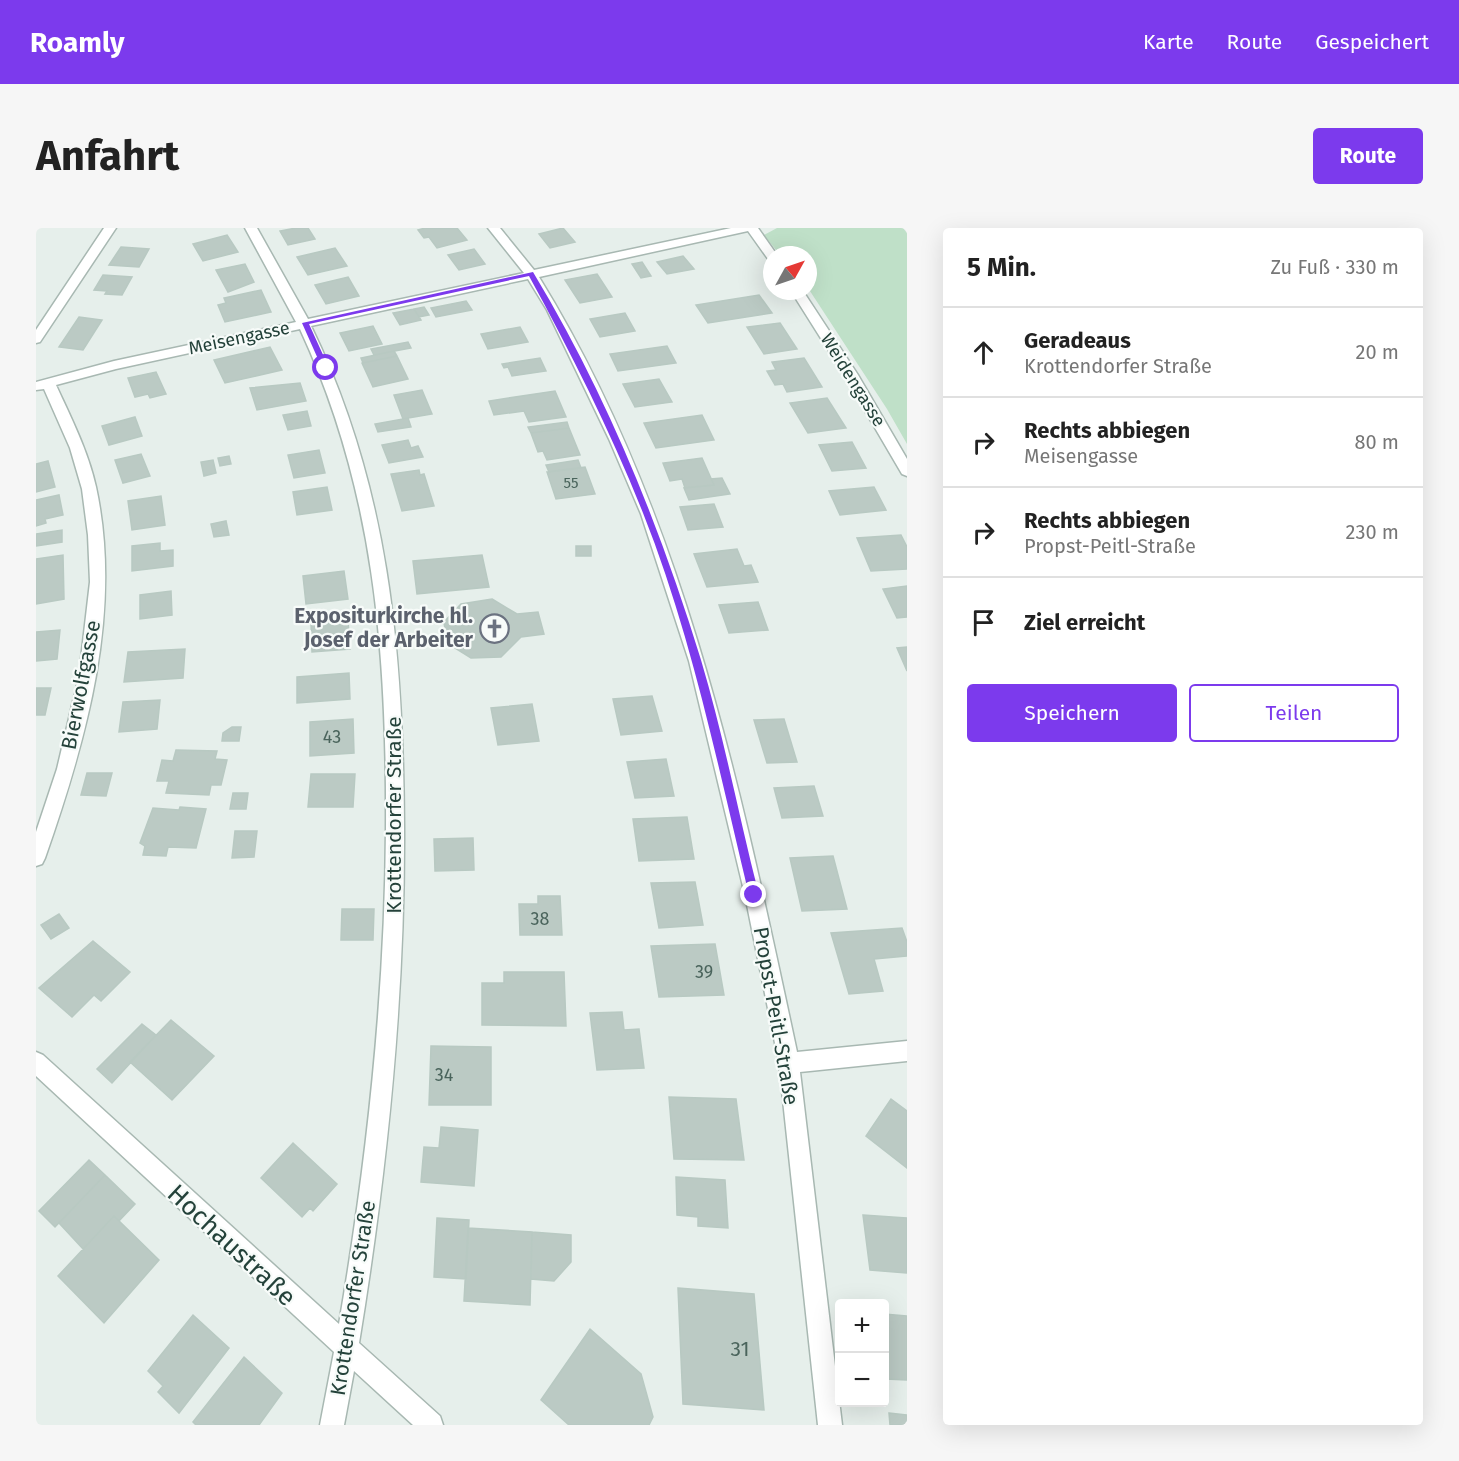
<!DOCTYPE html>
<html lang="de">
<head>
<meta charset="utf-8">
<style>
	body { margin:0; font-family:"Fira Sans",sans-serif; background:#f6f6f6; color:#222 }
	.controls { position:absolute; right:18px; bottom:18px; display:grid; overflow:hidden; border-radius:6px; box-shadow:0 6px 24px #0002 }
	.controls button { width:54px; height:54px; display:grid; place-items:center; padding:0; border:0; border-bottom:2px solid #e0e0e0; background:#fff; color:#222; font:30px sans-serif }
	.compass { position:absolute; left:727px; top:18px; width:54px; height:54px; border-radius:50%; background:#fff; box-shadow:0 6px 24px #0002; rotate:50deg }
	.stop { position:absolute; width:18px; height:18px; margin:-14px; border:4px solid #7c3aed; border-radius:50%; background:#fff }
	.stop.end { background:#7c3aed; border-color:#fff; box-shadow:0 2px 6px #0008 }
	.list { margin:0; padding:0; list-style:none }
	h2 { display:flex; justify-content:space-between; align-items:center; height:78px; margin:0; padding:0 24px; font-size:26px }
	h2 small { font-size:20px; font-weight:400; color:#767676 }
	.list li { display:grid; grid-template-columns:39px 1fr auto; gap:18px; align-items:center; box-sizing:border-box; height:90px; padding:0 24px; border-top:2px solid #e0e0e0 }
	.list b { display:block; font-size:22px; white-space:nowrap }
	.list p { margin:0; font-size:20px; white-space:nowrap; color:#767676 }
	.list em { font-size:20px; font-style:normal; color:#767676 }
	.actions { display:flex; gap:12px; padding:18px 24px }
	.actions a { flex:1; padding:14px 0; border:2px solid #7c3aed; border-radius:6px; text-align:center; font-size:21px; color:#7c3aed }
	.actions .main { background:#7c3aed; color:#fff }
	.icon { flex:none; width:33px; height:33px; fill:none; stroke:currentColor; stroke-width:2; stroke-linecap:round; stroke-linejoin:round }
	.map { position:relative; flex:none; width:871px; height:1197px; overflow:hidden; border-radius:6px }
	header { display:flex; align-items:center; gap:36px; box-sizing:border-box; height:84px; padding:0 30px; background:#7c3aed; color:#fff }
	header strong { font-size:28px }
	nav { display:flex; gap:33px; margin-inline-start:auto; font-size:21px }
	.intro { display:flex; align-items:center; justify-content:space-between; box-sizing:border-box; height:144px; padding:0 36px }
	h1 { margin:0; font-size:42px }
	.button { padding:15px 27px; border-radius:6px; background:#7c3aed; color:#fff; font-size:21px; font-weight:700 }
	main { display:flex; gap:36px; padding:0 36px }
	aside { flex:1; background:#fff; border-radius:6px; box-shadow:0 6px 24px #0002 }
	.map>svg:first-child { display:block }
	.green { fill:#bfe0c8 }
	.building { fill:#bbcac4; stroke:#b8c9c2; stroke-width:1.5 }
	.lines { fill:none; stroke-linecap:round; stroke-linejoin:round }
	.street-casing { stroke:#a8b8b2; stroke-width:3 }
	.street { fill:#fff; fill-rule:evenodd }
	.route { fill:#7c3aed }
	.labels { text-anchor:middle; stroke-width:4.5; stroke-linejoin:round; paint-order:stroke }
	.far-number-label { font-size:15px; fill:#4a645c }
	.far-street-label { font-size:18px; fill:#24423a; stroke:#f7fbf9 }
	.number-label { font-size:18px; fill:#4a645c }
	.worship-label { font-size:21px; font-weight:bold; fill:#5b616d; stroke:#f7fbf9; text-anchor:end }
	.street-label { font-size:21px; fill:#24423a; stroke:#f7fbf9 }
	.near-number-label { font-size:21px; fill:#4a645c }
	.near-street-label { font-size:26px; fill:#24423a; stroke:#f7fbf9 }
</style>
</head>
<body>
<header>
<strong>Roamly</strong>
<nav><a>Karte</a><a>Route</a><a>Gespeichert</a></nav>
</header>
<div class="intro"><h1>Anfahrt</h1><a class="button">Route</a></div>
<main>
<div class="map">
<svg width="871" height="1197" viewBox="0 0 871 1197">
	<rect width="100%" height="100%" fill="#e6efeb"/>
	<path class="green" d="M741 0H867L871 5V216L851 181 772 60V27H744L728 7Z"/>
	<path class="building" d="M260 0H272L279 11 252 17 244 3Z
		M389 0H421L431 12 401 20 393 9 388 10 382 2Z
		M527 0 539 14 514 20 503 6Z
		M191 7 202 24 167 33 157 16Z
		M85 19 113 21 103 39 73 37Z
		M299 20 311 38 272 47 261 29Z
		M438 21 449 36 423 42 412 27Z
		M647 28 658 41 631 46 621 34Z
		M606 34 615 48 605 50 596 36Z
		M209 36 218 54 192 64 180 42Z
		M561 46 576 69 544 75 529 52Z
		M67 47 96 49 86 67 69 66 71 63 58 62Z
		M312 49 323 68 290 76 279 57Z
		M225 62 235 84 189 94 182 77 190 75 188 70Z
		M723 67 736 85 672 95 660 77Z
		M430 73 436 82 400 89 395 80Z
		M388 79 393 87 383 89 378 81Z
		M378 81 385 92 364 97 357 85Z
		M589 85 599 103 564 109 554 91Z
		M43 89 66 92 47 122 23 119Z
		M744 95 761 121 728 126 711 99Z
		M337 98 346 116 313 123 304 105Z
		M484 99 492 114 452 121 445 106Z
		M372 114 375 120 338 127 335 121Z
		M631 118 640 135 582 143 574 126Z
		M234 119 246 142 189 155 178 132Z
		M358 123 361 128 327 135 325 130Z
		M361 128 372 151 337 159 326 135Z
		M504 130 510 143 476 148 472 139 468 140 466 136Z
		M768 130 786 159 751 164 747 156 739 157 731 143 740 142 736 134Z
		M120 144 130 166 114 170 112 166 99 169 92 150Z
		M623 151 636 174 599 179 587 156Z
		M264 155 270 173 221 182 214 160Z
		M386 162 396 186 367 191 358 167Z
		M519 163 530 189 493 194 488 183 458 187 453 173Z
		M791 170 810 200 772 205 754 175Z
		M271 183 275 198 252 202 247 187Z
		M666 187 678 212 620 220 608 195Z
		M99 189 106 208 73 217 66 198Z
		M372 190 375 199 342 204 339 196Z
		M531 194 533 200 495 205 492 199Z
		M533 200 544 227 511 232 507 223 502 224 495 205Z
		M372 212 375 220 382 218 387 229 353 235 346 217Z
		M816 214 830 240 796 243 783 217Z
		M283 222 289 245 258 250 252 227Z
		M105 226 114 248 87 255 79 232Z
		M193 228 195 236 184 238 182 230Z
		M666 230 678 257 649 260 646 251 634 253 627 235Z
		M177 232 180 245 168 248 165 234Z
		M542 232 545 240 513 244 510 237Z
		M12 233 19 259 0 264V236Z
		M549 239 559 266 520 271 511 244Z
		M383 242 384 247 388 246 398 278 366 283 355 246Z
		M686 250 694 266 653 272 648 260 678 257 675 251Z
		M291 259 296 282 261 287 257 264Z
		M838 259 850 282 804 287 793 263Z
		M23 267 27 287 9 291 10 295 0 298V272Z
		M125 268 129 297 96 302 92 273Z
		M678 276 687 299 652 302 644 279Z
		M190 293 193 307 178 309 175 296Z
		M26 302V314L0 318V306Z
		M865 307 871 319V341L835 343 821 310Z
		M124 315V323L137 322V338L96 343V318Z
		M540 318H555V328H540Z
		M701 321 708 338 715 337 722 354 671 359 658 326Z
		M27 327 28 371 0 376V331Z
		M446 327 453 359 381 366 377 333Z
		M308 343 312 371 270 376 267 348Z
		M871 358V389L861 390 847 361Z
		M135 363 136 387 104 391V367Z
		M456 371 481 386 502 384 508 406 485 409 465 429 435 430 411 415 408 394 425 376Z
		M722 374 732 402 693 405 683 377Z
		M312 392 314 421 276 424 275 395Z
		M24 402 21 431 0 433V404Z
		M871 419V443L861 420Z
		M149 421 147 450 88 454 92 424Z
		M313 445 314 471 261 475V449Z
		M0 460H15L9 487H0Z
		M616 468 626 503 585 507 577 471Z
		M124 472 121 501 83 504 87 474Z
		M496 476 503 513 462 517 455 480Z
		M317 491 318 525 274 528V494Z
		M748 491 761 534 731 535 718 492Z
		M196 499H205L203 513H186L187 505Z
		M140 522 181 523 179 531 191 532 185 557H175L173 567 130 565 133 553H121L126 532 137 533Z
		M630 531 638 568 599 570 591 534Z
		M51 545H76L70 568 45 567Z
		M275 546H319L317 579H272Z
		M778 558 787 588 746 590 738 560Z
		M197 565H212L210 581H194Z
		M144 579 170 581 160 620 132 619 130 628 107 627 109 618 104 615 117 580 143 582Z
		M651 589 658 631 603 633 597 591Z
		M199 603H221L218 629 196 630Z
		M437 610 438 642 399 643 398 611Z
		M797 628 811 681 766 683 754 630Z
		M659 654 667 697 623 700 615 655Z
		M502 668H524L526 707H484L483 676H502Z
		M306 681H338L337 712H305Z
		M23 686 33 700 15 711 5 697Z
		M866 700 871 714V728L838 731 847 763 813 766 795 705Z
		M57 713 94 744 65 773 58 767 36 789 3 760Z
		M679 716 688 767 623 769 615 718Z
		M468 744H528L530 798 446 797V755H468Z
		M586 784 588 802 603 801 608 840 561 842 554 785Z
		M135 792 178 828 136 872 94 834Z
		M106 796 120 807 76 855 61 841Z
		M395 818 455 819V877H393Z
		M633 869 700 871 708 932 638 931Z
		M855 871 871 883V940L830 908Z
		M405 899 442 902 438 958 385 954 388 919 403 920Z
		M257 915 301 956 277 983 274 980 266 989 225 950Z
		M53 932 69 947 19 999 3 983Z
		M69 947 99 976 83 993 78 988 47 1021 23 995Z
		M640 949 689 952 692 1000 662 998V989L641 987Z
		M827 987 871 990V1045L834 1042Z
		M78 988 123 1032 68 1095 22 1048Z
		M401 990 433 992 430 1051 398 1049Z
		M432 1000 496 1004 494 1077 428 1073Z
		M496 1004 535 1007V1034L518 1053 495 1051Z
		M642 1060 718 1066 728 1182 647 1176Z
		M848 1086 871 1088V1152L850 1151Z
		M157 1087 193 1120 143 1185 122 1164 127 1158 112 1143Z
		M554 1101 605 1146 617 1189 613 1197H533L505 1172Z
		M208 1129 246 1165 223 1197H160L157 1194Z
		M853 1185 871 1187V1197H854Z"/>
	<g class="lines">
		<defs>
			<path id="street" d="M68 0H80L4 114 0 115V102Z
				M209 0H221L272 91 488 45 452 0H464L498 42 695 0H722L741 27H736V32L732 31 712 3 503 49C648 284 704 558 761 824L871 813V833L764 844 806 1197H782L743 835 709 667 653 433 605 286 573 211 511 82 492 51 275 98C353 259 367 422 368 599 369 772 351 944 323 1115L404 1188 407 1197H377L318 1143 308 1197H284L298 1124 0 848V824L7 827 303 1096C331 933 349 768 350 601 351 426 339 262 264 101L80 141 20 157C35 190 52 223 60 259 87 384 50 513 9 630L6 636 0 638V604L21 541 43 448 54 354 52 307 46 261 34 220 8 161 0 162V154L78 133 260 94Z
				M755 63H767L822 147 871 231V248L866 246 808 147Z"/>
		</defs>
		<use href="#street" class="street-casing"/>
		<use href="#street" class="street"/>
	</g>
	<path class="route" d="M497 44C570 165 624 298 665 432 688 509 703 589 723 667L718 671 713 667C682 539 656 408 607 285 575 204 535 125 493 48L273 96 293 140 290 142 286 140 266 95Z"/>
	<defs>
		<symbol id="church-ring" viewBox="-11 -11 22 22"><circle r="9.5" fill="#f7fbf9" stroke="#6b7280" stroke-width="1.5"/><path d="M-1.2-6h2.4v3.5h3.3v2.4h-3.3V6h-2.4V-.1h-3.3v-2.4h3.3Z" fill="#6b7280"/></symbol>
	</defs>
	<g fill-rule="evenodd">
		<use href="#church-ring" x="442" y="384" width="33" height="33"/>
	</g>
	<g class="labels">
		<g class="far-number-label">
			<text x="535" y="260">55</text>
		</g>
		<g class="far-street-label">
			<text transform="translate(203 110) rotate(-12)" y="6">Meisengasse</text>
			<text transform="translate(817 152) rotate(58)" y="6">Weidengasse</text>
		</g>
		<g class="number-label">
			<text x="296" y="515">43</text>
			<text x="504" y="697">38</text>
			<text x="668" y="750">39</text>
			<text x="408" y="853">34</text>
		</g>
		<g class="worship-label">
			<text x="437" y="395">Expositurkirche hl.<tspan x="437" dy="24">Josef der Arbeiter</tspan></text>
		</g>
		<g class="street-label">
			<text transform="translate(45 457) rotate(-79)" y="7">Bierwolfgasse</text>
			<text transform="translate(358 587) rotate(-90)" y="7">Krottendorfer Straße</text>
			<text transform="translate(740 788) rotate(80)" y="7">Propst-Peitl-Straße</text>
			<text transform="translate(317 1070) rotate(-81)" y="7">Krottendorfer Straße</text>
		</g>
		<g class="near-number-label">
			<text x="704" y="1128">31</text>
		</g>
		<g class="near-street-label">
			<text transform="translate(196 1017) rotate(43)" y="9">Hochaustraße</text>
		</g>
	</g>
</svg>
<div class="controls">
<button>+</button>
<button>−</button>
</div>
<svg class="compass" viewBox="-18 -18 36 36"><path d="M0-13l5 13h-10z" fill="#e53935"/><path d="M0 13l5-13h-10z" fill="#767676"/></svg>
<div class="stop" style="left:290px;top:140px"></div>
<div class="stop end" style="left:718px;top:667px"></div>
</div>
<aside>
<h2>5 Min.<small>Zu Fuß · 330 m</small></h2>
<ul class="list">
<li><svg class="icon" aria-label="ahead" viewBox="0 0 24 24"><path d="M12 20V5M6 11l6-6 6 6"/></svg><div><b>Geradeaus</b><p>Krottendorfer Straße</p></div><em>20 m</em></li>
<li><svg class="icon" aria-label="right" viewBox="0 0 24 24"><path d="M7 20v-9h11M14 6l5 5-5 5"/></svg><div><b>Rechts abbiegen</b><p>Meisengasse</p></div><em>80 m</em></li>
<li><svg class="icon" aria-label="right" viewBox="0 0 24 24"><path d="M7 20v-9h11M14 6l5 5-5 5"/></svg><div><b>Rechts abbiegen</b><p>Propst-Peitl-Straße</p></div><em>230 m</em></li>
<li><svg class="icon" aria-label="arrive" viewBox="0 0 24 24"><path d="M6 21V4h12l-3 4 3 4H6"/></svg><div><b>Ziel erreicht</b></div></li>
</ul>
<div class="actions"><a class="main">Speichern</a><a>Teilen</a></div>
</aside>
</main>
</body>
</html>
